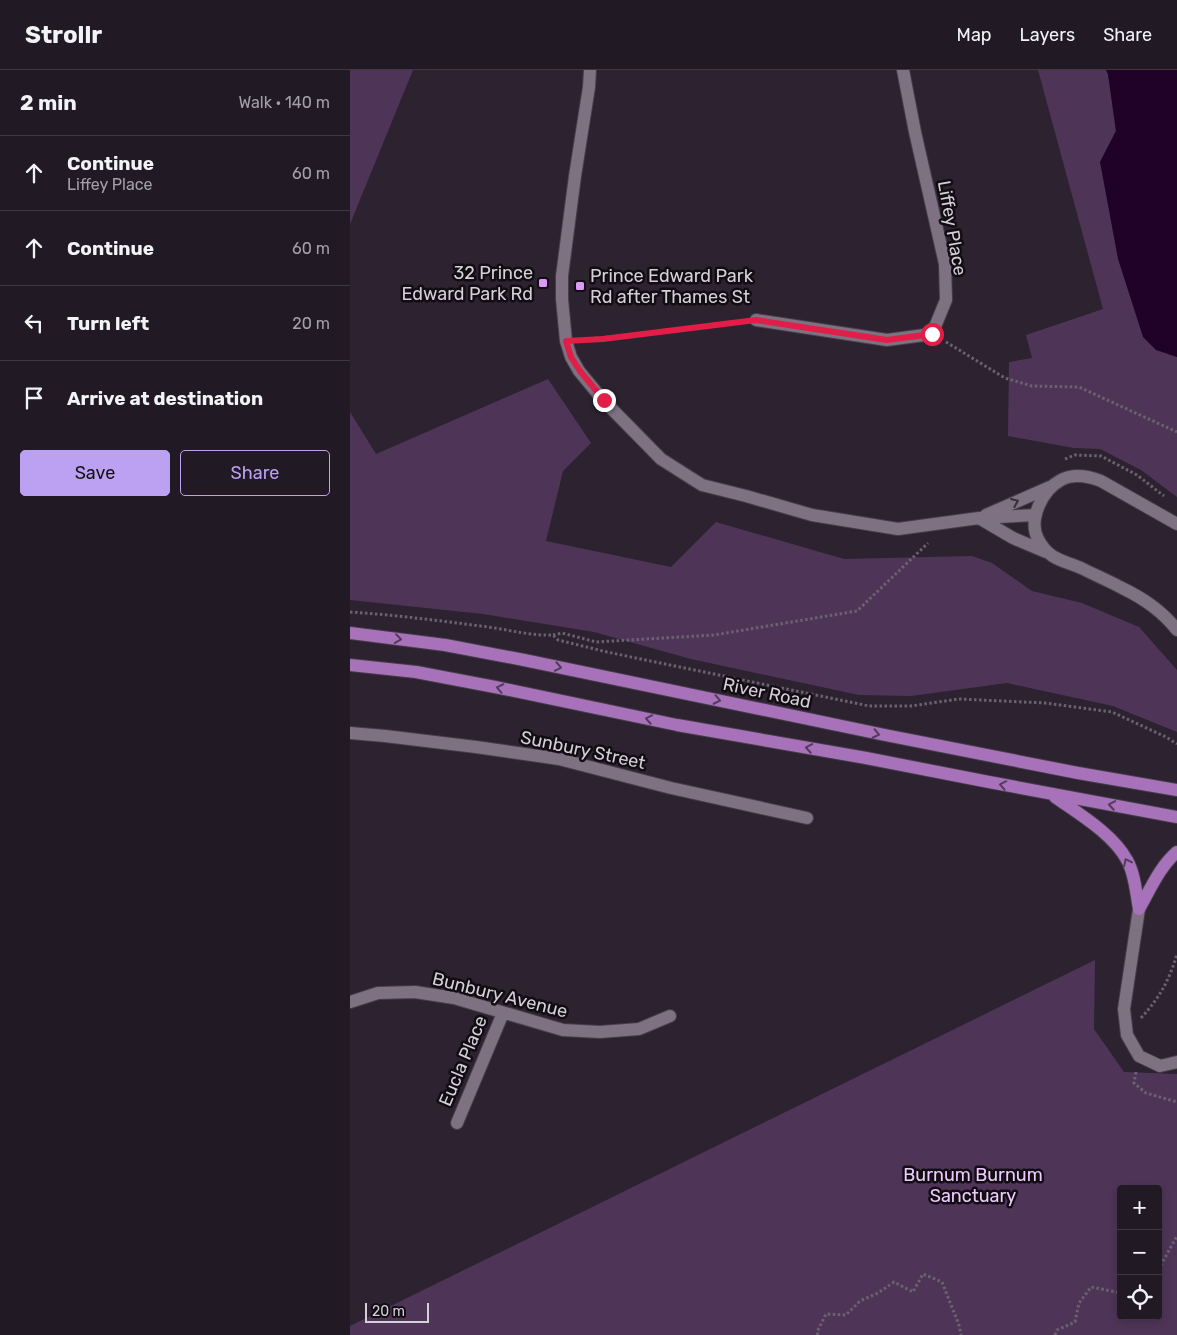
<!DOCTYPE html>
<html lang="en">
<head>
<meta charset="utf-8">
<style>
	body { margin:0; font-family:Rubik,sans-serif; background:#2d2731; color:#f1f3f6 }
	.controls { position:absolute; right:15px; bottom:15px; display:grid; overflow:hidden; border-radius:5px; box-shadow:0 2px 8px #0003 }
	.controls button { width:45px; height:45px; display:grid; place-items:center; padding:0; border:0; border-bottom:1px solid #3e3841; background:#211a24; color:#f1f3f6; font:25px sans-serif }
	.scale { position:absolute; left:15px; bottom:12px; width:64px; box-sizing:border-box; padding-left:5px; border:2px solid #d5cfd8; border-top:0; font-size:14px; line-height:18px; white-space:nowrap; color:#d5cfd8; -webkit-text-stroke:4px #120d13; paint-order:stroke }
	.stop { position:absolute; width:15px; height:15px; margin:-11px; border:4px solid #e11d48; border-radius:50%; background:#fff }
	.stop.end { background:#e11d48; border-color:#fff; box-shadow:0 1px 5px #0008 }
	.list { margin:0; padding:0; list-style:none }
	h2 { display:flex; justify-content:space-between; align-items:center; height:65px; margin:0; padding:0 20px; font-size:21px }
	h2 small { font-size:16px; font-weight:400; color:#a2a1a6 }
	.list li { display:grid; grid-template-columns:32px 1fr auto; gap:15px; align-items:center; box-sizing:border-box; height:75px; padding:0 20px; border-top:1px solid #3e3841 }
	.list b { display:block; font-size:19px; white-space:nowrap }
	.list p { margin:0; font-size:16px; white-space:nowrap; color:#a2a1a6 }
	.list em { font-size:16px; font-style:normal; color:#a2a1a6 }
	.actions { display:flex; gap:10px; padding:15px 20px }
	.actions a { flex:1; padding:11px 0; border:1px solid #bca0f2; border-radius:5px; text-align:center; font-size:18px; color:#bca0f2 }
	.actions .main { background:#bca0f2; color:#111 }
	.icon { flex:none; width:28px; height:28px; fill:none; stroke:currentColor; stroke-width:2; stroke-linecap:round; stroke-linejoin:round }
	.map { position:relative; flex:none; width:827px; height:1265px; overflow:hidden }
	header { display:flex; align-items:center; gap:30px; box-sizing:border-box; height:70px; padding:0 25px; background:#211a24; border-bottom:1px solid #3e3841 }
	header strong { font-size:24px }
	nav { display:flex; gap:28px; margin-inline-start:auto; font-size:18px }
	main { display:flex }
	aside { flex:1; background:#211a24 }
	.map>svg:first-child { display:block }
	.green { fill:#4e3558; fill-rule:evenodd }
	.water { fill:#200229 }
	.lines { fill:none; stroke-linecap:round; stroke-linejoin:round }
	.minor-casing { stroke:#463e49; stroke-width:14 }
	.major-casing { stroke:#463e49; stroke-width:14 }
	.path { stroke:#6b626f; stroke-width:3; stroke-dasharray:2.5 2.5; stroke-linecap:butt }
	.minor { stroke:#7d7182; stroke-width:12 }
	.major { stroke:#a772ba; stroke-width:12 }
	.oneway { stroke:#37303a }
	.oneway2 { stroke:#553a5e }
	.route { stroke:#e11d48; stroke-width:6 }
	.poi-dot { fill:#dc99f5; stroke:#120d13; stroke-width:2 }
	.labels { text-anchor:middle; stroke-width:5; stroke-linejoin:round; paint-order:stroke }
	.street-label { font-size:18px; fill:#d5cfd8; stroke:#120d13 }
	.poi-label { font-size:18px; fill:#d5cfd8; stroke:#120d13; text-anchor:end }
	.park-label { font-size:18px; fill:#efcafd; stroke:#120d13 }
</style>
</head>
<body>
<header>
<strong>Strollr</strong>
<nav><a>Map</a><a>Layers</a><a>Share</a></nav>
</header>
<main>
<aside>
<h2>2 min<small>Walk · 140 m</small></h2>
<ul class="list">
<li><svg class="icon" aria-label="ahead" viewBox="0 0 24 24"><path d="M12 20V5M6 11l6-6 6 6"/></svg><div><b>Continue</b><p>Liffey Place</p></div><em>60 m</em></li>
<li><svg class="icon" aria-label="ahead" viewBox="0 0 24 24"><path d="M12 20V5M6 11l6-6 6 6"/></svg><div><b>Continue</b></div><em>60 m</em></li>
<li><svg class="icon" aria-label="left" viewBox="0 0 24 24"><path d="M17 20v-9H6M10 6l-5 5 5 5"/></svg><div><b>Turn left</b></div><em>20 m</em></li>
<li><svg class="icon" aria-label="arrive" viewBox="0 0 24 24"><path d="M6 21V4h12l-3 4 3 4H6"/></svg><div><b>Arrive at destination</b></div></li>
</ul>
<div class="actions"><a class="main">Save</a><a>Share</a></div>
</aside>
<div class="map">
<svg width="827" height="1265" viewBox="0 0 827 1265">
	<rect width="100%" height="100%" fill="#2c2230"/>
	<path class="green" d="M0 0H63L0 154Z
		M688 0H756L758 4 766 61 750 92 818 284 827 287V427L791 400 750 379 724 378 658 366 659 292 682 288 676 265 753 239Z
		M198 309 241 373 213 401 196 471 321 497 366 452 494 489 622 486 642 493 682 521 732 533 789 557 827 600V662L763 636 657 613 561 626 509 625 341 589 244 562 133 544 0 530V342L26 384Z
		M745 890 744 959 774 1002 827 1004V1265H0V1256ZM771 1119H808V1246H771Z"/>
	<path class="water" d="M756 0H827V287L806 280 793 267 768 189 750 92 766 61 758 4Z"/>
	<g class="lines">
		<defs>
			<path id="minor" d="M240 0 239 17 225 106 212 206V229L216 271 221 287 229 301 253 330 311 389 352 415 396 426 462 445 548 459 629 448 686 445
				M406 250 537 270 582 264 596 230 595 194 565 62 553 0
				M636 445 700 417
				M629 448 663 468 696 482
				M827 454 751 411C738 406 724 403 711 410 692 420 678 450 688 469 699 490 712 490 731 498 745 505 759 511 772 518 793 528 813 542 827 560
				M0 663 35 666 126 677 209 689 321 718 457 748
				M789 839 774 939 777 965 789 986 810 996 827 992
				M0 932 28 923 65 922 104 928 213 960 250 962 289 959 320 946
				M107 1053 153 943"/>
			<path id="major" d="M0 563 95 575 174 590 535 665 728 703 827 720
				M0 595 66 602 145 617 327 655 516 688 639 712 827 747
				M705 727C729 744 763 764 777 790 785 804 786 823 789 839
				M789 839C800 820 810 796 827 782"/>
		</defs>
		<use href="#minor" class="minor-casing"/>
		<use href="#major" class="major-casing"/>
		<path class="path" d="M231 270 392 252
			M596 272 655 308 682 316 729 317 827 362
			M715 389 725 385 751 386 787 405 814 426
			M0 542C46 545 92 551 138 557 160 560 181 566 203 565L208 570 257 582 519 636H561L609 629 695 633 762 642 816 667 827 674
			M203 565 212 563 246 572 364 565 507 541 578 473
			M791 948C810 927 819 911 827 884
			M786 1002 784 1013 796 1023 827 1032
			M808 1200 827 1166
			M468 1265 467 1262 476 1244 496 1245 510 1231 528 1223 544 1212 563 1222 573 1204 592 1212 609 1255 611 1265
			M705 1265 707 1260 725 1252 729 1233 741 1217 771 1223"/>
		<use href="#minor" class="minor"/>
		<use href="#major" class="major"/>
	</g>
	<defs><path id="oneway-chevron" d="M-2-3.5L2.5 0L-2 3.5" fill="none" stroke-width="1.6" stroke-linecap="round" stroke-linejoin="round" transform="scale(1.25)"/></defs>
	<use class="oneway" href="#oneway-chevron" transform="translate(665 432) rotate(-23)"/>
	<g class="oneway2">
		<use href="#oneway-chevron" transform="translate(48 569) rotate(8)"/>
		<use href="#oneway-chevron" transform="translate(208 597) rotate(11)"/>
		<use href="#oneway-chevron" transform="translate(150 618) rotate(-168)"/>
		<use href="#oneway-chevron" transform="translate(367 630) rotate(12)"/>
		<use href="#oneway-chevron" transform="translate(299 649) rotate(-169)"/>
		<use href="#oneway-chevron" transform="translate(526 664) rotate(12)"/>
		<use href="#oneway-chevron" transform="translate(459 678) rotate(-170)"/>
		<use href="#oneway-chevron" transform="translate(653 715) rotate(-169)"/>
		<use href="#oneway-chevron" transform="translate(762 735) rotate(-170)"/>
		<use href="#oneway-chevron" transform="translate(777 792) rotate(-116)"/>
	</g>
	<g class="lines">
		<path class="route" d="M254 330 230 301 221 287 216 271 253 269 406 250 537 270 582 264"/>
	</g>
	<g class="poi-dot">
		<rect x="188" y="208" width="10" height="10" rx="2.5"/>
		<rect x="225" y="211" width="10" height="10" rx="2.5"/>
	</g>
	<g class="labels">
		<g class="street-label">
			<text transform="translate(602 158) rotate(80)" y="6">Liffey Place</text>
			<text transform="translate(417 623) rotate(12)" y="6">River Road</text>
			<text transform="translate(233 680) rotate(12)" y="6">Sunbury Street</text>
			<text transform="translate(150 925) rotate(14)" y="6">Bunbury Avenue</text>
			<text transform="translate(113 991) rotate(-67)" y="6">Eucla Place</text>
		</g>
		<g class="poi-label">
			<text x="183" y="209">32 Prince<tspan x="183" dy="21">Edward Park Rd</tspan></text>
			<text x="240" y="212" text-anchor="start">Prince Edward Park<tspan x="240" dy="21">Rd after Thames St</tspan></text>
		</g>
		<g class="park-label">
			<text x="623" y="1111">Burnum Burnum<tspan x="623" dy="21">Sanctuary</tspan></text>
		</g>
	</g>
</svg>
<div class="controls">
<button>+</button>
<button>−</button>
<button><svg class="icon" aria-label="locate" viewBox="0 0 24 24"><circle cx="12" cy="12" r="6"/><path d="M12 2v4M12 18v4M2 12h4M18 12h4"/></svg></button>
</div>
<div class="scale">20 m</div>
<div class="stop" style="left:582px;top:264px"></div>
<div class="stop end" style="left:254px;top:330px"></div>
</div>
</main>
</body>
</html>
